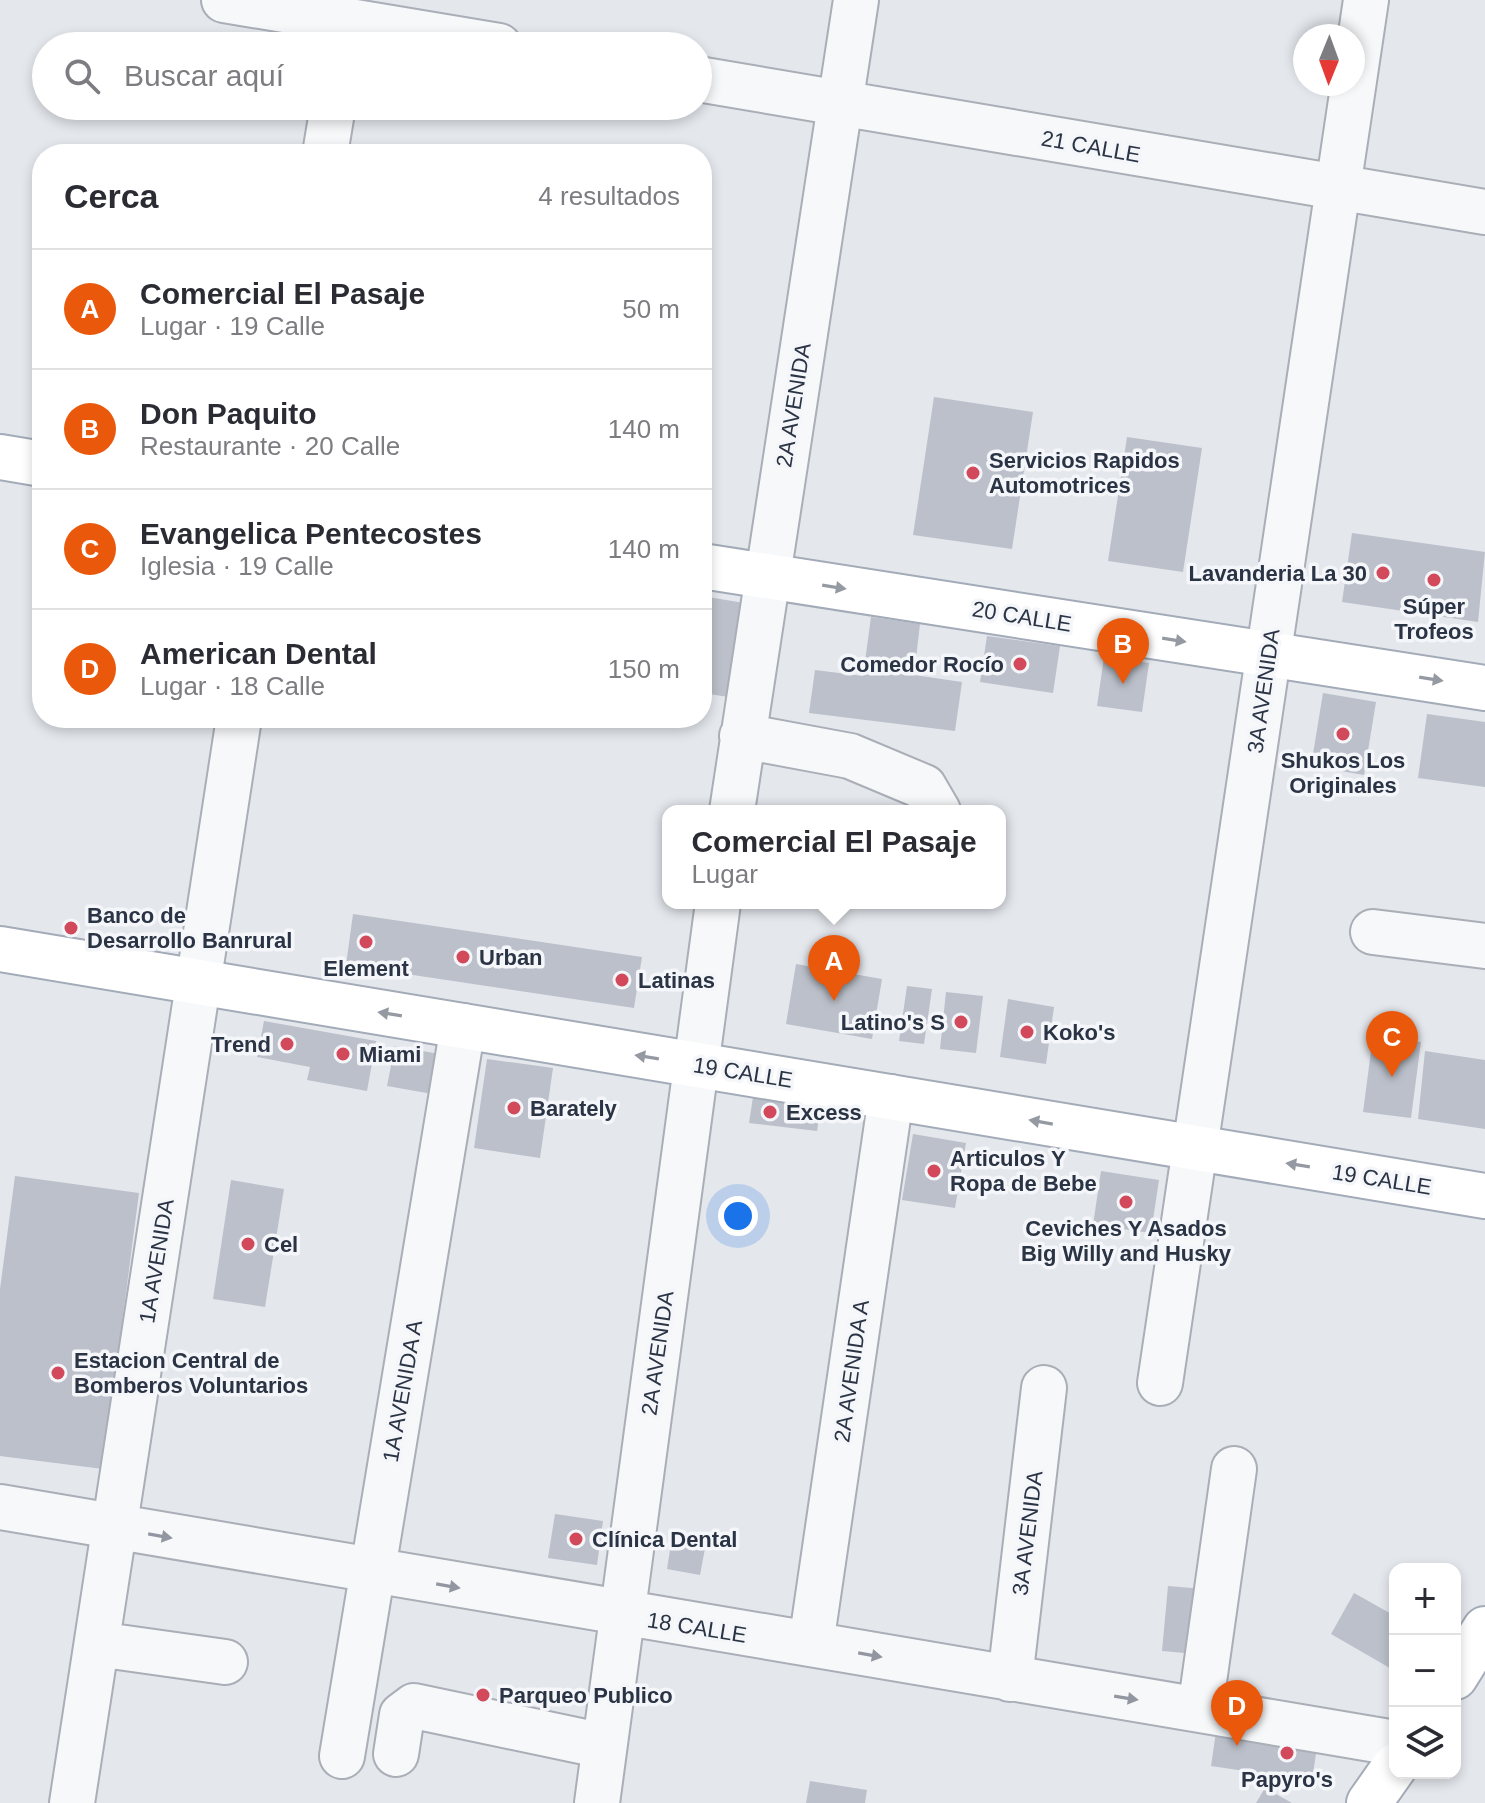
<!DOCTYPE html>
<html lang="es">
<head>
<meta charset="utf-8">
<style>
	body { margin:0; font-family:Arial,sans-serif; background:#f2f2f3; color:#2b2b33 }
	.controls { position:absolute; right:24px; bottom:24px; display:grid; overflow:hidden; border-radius:16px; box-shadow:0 4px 12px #0003 }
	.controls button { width:72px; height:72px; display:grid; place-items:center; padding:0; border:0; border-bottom:2px solid #e1e1e2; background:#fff; color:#2b2b33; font:40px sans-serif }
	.compass { position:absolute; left:1293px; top:24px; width:72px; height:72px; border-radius:50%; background:#fff; box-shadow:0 4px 12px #0003; rotate:181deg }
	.you { position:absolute; left:738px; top:1216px; width:28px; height:28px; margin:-20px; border:6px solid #fff; border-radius:50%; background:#1a73e8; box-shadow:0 0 0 12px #1a73e833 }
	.badge { display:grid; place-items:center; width:52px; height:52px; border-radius:50%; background:#ea580c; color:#fff; font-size:26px; font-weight:700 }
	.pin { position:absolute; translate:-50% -66px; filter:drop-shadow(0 2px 4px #0008) }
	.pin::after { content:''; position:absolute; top:42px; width:28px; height:24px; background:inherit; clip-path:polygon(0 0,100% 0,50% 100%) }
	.popup { position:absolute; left:662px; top:805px; width:344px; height:104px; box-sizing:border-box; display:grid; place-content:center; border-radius:16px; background:#fff; filter:drop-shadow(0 2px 6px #0005); font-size:26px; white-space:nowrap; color:#7c7c81 }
	.popup b { font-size:30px; color:#2b2b33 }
	.popup::after { content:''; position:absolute; left:50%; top:100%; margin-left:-16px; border:16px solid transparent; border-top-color:#fff }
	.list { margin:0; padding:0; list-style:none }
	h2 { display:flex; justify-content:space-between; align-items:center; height:104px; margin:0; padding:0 32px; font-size:34px }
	h2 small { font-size:26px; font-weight:400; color:#7c7c81 }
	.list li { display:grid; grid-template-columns:52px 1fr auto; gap:24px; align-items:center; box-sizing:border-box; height:120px; padding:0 32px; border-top:2px solid #e1e1e2 }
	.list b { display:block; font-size:30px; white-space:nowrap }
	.list p { margin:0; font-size:26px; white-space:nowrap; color:#7c7c81 }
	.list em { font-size:26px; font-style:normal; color:#7c7c81 }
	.icon { flex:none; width:44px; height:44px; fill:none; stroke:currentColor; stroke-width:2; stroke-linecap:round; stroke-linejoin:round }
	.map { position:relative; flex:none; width:1485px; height:1803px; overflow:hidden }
	.search { position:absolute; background:#fff; box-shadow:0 4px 12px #0003; left:32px; top:32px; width:680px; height:88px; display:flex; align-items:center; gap:20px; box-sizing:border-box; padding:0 28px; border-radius:44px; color:#7c7c81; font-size:30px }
	.panel { position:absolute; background:#fff; box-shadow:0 4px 12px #0003; left:32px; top:144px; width:680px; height:584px; border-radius:32px }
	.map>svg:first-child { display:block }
	.building { fill:#bbc0ca }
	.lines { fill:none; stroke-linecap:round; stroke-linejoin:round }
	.minor-casing { stroke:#a9aeb7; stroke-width:48 }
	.major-casing { stroke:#a3abb8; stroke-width:48 }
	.minor { stroke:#f7f8fa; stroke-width:44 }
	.major { stroke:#fff; stroke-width:44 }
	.oneway { fill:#959aa2 }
	.oneway2 { fill:#9196a0 }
	.poi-dot { fill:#d1495b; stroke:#f4f6f9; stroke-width:3 }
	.labels { text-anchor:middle; stroke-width:7; stroke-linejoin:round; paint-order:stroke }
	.street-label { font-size:22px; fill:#2b3445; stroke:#f4f6f9 }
	.poi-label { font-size:22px; font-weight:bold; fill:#2b3445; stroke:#f4f6f9; text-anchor:start }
</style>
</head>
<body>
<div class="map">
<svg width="1485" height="1803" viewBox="0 0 1485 1803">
	<rect width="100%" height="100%" fill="#e4e7ec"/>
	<path class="building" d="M934 397 1033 412 1012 549 913 535Z
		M1127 437 1202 448 1183 572 1108 561Z
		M1352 533 1485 552 1478 622 1342 602Z
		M702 596 744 603 729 697 702 693Z
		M871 617 920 624 914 675 962 682 955 731 809 713 815 670 863 676Z
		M987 636 1060 646 1053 693 980 682Z
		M1104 657 1149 663 1142 712 1097 706Z
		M1323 693 1376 702 1364 775 1311 766Z
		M1427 714 1485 722V787L1418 778Z
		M353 914 642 957 634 1008 346 965Z
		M796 964 882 979 872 1039 786 1024Z
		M907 986 932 989 924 1044 899 1041Z
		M946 992 983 996 976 1053 940 1049Z
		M1008 999 1054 1007 1046 1064 1000 1057Z
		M264 1021 376 1041 367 1091 307 1080 310 1067 257 1057Z
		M1373 1036 1421 1042 1411 1118 1363 1112Z
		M395 1046 445 1055 438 1095 387 1086Z
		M1425 1051 1485 1060V1129L1418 1119Z
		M487 1059 553 1068 540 1158 474 1148Z
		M753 1097 821 1105 817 1131 749 1123Z
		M913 1134 966 1143 955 1208 902 1200Z
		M1101 1171 1159 1180 1151 1233 1093 1225Z
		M15 1176 139 1193 103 1469 0 1456V1289Z
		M231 1180 284 1189 265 1307 213 1299Z
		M555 1514 603 1521 597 1565 548 1558Z
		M672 1537 706 1543 700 1575 667 1569Z
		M1168 1586 1204 1589 1197 1654 1162 1651Z
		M1354 1593 1395 1616V1671L1331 1634Z
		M1218 1718 1319 1733 1312 1781 1211 1766Z
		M810 1781 867 1790 865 1803H806Z
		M1265 1788 1292 1803H1256Z"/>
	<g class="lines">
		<defs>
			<path id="minor" d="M224 0 499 46
				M698 79 1485 212
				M325 154 333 106
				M742 736 850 756 924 787 938 811
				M732 811 856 0
				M1373 932 1485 946
				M1160 1383 1366 0
				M0 1507 1395 1743
				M97 1644 225 1662
				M811 1644 891 1097
				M1010 1679 1044 1388
				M1200 1710 1234 1469
				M396 1754 402 1715 414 1706 604 1746
				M342 1756 463 1026
				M72 1803 239 718
				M597 1803 718 903"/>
			<path id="major" d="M0 457 42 464
				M702 566 1485 688
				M0 949 1485 1196
				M1455 1677 1485 1629
				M1369 1803 1395 1766"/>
		</defs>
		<use href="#minor" class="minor-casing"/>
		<use href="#major" class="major-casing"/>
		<use href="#minor" class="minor"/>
		<use href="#major" class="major"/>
	</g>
	<defs><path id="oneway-solid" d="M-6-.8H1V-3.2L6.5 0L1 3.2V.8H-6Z" transform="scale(2)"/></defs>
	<g class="oneway">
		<use href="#oneway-solid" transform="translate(834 587) rotate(9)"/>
		<use href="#oneway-solid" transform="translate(1174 640) rotate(9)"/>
		<use href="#oneway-solid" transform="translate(1431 679) rotate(9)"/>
		<use href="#oneway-solid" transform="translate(390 1014) rotate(-171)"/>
		<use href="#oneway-solid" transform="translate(647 1057) rotate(-171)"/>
		<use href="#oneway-solid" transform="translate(1041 1122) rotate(-170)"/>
		<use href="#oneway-solid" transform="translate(1298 1165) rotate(-171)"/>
	</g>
	<g class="oneway2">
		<use href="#oneway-solid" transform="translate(160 1536) rotate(10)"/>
		<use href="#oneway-solid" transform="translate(448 1586) rotate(10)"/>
		<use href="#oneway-solid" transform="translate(870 1655) rotate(10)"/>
		<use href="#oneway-solid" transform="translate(1126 1698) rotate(9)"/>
	</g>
	<g class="poi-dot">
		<circle cx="973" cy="473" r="8"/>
		<circle cx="1383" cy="573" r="8"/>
		<circle cx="1434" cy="580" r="8"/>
		<circle cx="1020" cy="664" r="8"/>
		<circle cx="1343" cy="734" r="8"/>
		<circle cx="71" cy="928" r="8"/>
		<circle cx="366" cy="942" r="8"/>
		<circle cx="463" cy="957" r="8"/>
		<circle cx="622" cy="980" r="8"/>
		<circle cx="961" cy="1022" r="8"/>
		<circle cx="1027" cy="1032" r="8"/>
		<circle cx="287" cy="1044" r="8"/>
		<circle cx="343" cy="1054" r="8"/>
		<circle cx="514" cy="1108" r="8"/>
		<circle cx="770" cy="1112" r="8"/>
		<circle cx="934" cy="1171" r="8"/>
		<circle cx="1126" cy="1202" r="8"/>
		<circle cx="248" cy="1244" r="8"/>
		<circle cx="58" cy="1373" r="8"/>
		<circle cx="576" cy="1539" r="8"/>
		<circle cx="483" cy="1695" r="8"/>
		<circle cx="1287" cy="1753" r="8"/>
	</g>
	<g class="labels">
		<g class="street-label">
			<text transform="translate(1091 146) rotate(10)" y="8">21 CALLE</text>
			<text transform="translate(793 405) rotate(-81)" y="8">2A AVENIDA</text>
			<text transform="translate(1022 616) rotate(9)" y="8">20 CALLE</text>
			<text transform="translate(1263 691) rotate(-82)" y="8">3A AVENIDA</text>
			<text transform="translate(743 1072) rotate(9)" y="8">19 CALLE</text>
			<text transform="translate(1382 1179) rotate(9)" y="8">19 CALLE</text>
			<text transform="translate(156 1261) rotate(-81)" y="8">1A AVENIDA</text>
			<text transform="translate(657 1353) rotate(-82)" y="8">2A AVENIDA</text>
			<text transform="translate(851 1371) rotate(-82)" y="8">2A AVENIDA A</text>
			<text transform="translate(402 1391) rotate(-80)" y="8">1A AVENIDA A</text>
			<text transform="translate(1027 1533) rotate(-83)" y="8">3A AVENIDA</text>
			<text transform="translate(697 1627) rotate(9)" y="8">18 CALLE</text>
		</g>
		<g class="poi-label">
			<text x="989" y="468">Servicios Rapidos<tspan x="989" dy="25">Automotrices</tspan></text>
			<text x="1367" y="581" text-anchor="end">Lavanderia La 30</text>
			<text x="1434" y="614" text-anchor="middle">Súper<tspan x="1434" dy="25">Trofeos</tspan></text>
			<text x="1004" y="672" text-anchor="end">Comedor Rocío</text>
			<text x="1343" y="768" text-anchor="middle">Shukos Los<tspan x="1343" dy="25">Originales</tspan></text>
			<text x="87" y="923">Banco de<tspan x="87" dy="25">Desarrollo Banrural</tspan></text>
			<text x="479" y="965">Urban</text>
			<text x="366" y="976" text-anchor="middle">Element</text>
			<text x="638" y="988">Latinas</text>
			<text x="945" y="1030" text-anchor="end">Latino's S</text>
			<text x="1043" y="1040">Koko's</text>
			<text x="271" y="1052" text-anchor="end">Trend</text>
			<text x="359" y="1062">Miami</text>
			<text x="530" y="1116">Barately</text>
			<text x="786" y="1120">Excess</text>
			<text x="950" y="1166">Articulos Y<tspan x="950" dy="25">Ropa de Bebe</tspan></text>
			<text x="1126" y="1236" text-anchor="middle">Ceviches Y Asados<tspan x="1126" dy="25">Big Willy and Husky</tspan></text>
			<text x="264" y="1252">Cel</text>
			<text x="74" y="1368">Estacion Central de<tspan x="74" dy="25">Bomberos Voluntarios</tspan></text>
			<text x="592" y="1547">Clínica Dental</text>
			<text x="499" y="1703">Parqueo Publico</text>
			<text x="1287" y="1787" text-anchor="middle">Papyro's</text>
		</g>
	</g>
</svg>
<div class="controls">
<button>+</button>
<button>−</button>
<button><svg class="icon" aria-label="layers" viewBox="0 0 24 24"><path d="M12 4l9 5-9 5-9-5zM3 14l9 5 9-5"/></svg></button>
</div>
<svg class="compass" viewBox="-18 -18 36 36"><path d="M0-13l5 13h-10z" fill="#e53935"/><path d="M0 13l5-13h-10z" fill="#7c7c81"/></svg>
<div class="you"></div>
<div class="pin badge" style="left:834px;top:1001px">A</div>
<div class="popup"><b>Comercial El Pasaje</b>Lugar</div>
<div class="pin badge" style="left:1123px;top:684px">B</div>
<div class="pin badge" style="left:1392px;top:1077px">C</div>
<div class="pin badge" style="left:1237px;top:1746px">D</div>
<div class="search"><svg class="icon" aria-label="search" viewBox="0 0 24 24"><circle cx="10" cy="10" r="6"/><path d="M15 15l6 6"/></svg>Buscar aquí</div>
<section class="panel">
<h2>Cerca<small>4 resultados</small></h2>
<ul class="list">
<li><span class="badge">A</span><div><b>Comercial El Pasaje</b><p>Lugar · 19 Calle</p></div><em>50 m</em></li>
<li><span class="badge">B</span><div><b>Don Paquito</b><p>Restaurante · 20 Calle</p></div><em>140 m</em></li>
<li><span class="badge">C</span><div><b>Evangelica Pentecostes</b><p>Iglesia · 19 Calle</p></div><em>140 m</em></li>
<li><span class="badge">D</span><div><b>American Dental</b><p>Lugar · 18 Calle</p></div><em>150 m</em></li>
</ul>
</section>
</div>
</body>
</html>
